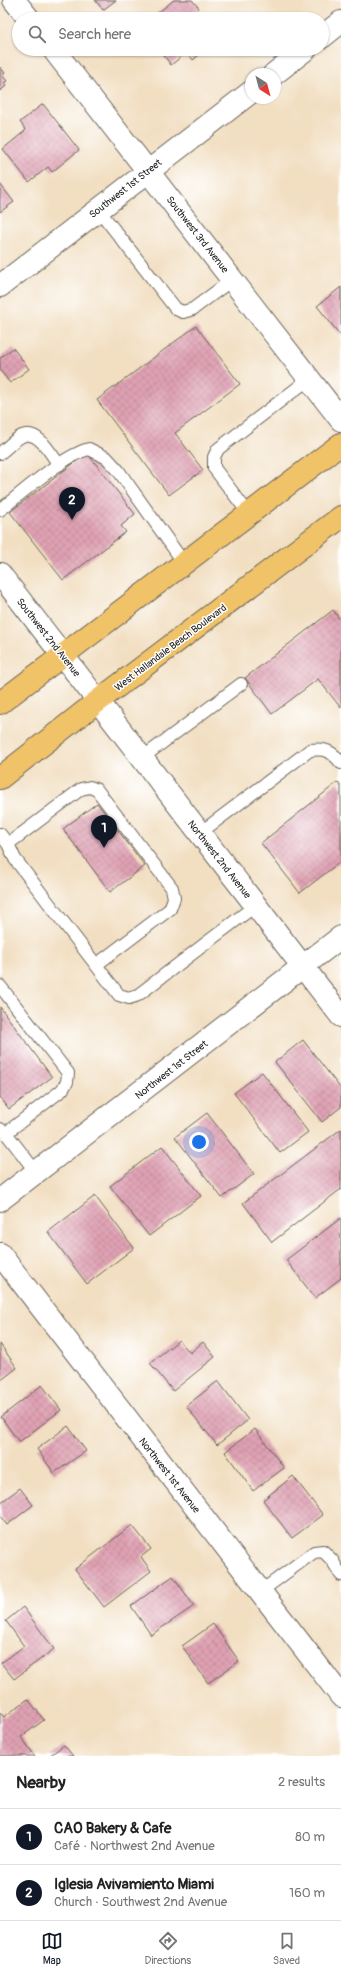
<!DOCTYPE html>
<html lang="en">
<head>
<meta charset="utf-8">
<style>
	body { margin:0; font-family:Pangolin,sans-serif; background:#f2f2f2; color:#222 }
	.compass { position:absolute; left:245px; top:68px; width:36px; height:36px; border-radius:50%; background:#fff; box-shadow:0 1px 3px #0004; rotate:144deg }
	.you { position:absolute; left:199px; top:1142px; width:14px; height:14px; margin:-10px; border:3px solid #fff; border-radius:50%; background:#1a73e8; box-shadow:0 0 0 6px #1a73e833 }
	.badge { display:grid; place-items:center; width:26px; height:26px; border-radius:50%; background:#111827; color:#fff; font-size:13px; font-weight:700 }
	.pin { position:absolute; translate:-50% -33px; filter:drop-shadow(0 1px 2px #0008) }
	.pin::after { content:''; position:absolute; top:21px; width:14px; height:12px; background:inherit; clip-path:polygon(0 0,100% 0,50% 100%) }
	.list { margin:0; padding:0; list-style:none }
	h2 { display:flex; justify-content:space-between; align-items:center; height:52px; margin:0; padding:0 16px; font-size:17px }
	h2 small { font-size:13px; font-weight:400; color:#767676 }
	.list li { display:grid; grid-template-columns:26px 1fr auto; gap:12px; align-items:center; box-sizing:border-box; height:56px; padding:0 16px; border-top:1px solid #e0e0e0 }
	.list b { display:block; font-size:15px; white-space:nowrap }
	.list p { margin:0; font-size:13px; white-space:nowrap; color:#767676 }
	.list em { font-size:13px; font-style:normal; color:#767676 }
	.icon { flex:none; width:22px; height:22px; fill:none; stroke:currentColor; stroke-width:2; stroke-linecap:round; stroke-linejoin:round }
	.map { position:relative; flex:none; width:341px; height:1756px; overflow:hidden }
	.search { position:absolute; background:#fff; box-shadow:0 1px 3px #0004; left:12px; right:12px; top:12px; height:44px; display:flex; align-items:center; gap:10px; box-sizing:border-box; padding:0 14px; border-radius:22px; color:#767676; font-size:15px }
	.sheet { height:164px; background:#fff }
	nav { display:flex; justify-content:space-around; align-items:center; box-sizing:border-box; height:56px; border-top:1px solid #e0e0e0; background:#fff; font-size:11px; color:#767676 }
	nav a { display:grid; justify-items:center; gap:2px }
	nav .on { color:#111827 }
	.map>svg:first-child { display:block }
	.building { fill:url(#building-cross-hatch) }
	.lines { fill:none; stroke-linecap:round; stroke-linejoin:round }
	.lane-casing { stroke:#676056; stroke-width:14 }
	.street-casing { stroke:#676056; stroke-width:24 }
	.primary-casing { stroke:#676056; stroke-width:24 }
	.lane { stroke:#fff; stroke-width:12 }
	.street { stroke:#fff; stroke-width:22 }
	.primary { stroke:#f1c369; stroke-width:22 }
	.labels { text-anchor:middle; stroke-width:3; stroke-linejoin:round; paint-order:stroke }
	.street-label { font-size:10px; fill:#1c1c1c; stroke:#fff }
</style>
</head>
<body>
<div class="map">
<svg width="341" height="1756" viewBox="0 0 341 1756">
	<defs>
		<pattern id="building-cross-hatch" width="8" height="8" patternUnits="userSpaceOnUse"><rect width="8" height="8" fill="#dfa1b3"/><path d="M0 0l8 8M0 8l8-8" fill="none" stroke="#bf8a99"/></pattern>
	</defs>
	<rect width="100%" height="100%" fill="#fff"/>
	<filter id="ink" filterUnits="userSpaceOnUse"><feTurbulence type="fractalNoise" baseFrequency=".025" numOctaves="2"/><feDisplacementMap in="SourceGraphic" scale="8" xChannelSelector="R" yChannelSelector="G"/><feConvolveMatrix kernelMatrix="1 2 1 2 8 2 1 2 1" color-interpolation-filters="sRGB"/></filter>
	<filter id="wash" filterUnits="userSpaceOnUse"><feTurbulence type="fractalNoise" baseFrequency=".012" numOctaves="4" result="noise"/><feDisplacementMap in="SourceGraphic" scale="16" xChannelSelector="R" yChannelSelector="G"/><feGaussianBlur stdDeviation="0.9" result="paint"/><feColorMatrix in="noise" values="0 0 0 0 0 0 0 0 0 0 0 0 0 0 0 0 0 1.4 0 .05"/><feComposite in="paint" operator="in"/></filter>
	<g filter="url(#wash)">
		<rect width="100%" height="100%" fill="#f2dfc2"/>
		<g id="blocks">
			<path class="building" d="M95 0H116L103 10Z
				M174 0H192L199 8 196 11 202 19H150Z
				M159 49H206L193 60 187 52 171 65Z
				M0 67 5 73 2 75 7 81 4 83 6 86 0 91Z
				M43 104 79 150 52 172 48 167 29 182 3 149 26 130 20 122Z
				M0 184 14 202 0 212Z
				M341 287V336L317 306Z
				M196 326 240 384 175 433 203 470 169 495 97 400Z
				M13 348 29 369 10 383 0 370V358Z
				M87 453 135 514 121 526 126 532 63 580 10 512Z
				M333 610 341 621V708L318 679 272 714 245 678Z
				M338 782 341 787V861L300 893 261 843Z
				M97 803 145 866 110 892 63 829Z
				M0 1007 52 1077 9 1109 0 1097Z
				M303 1040 341 1089V1107L322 1122 275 1062Z
				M262 1072 308 1132 280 1153 234 1093Z
				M207 1113 254 1174 222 1198 175 1137Z
				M341 1129V1189L272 1242 243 1203Z
				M162 1146 201 1196 149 1236 110 1186Z
				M95 1196 134 1248 87 1284 48 1232Z
				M341 1218V1278L315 1298 286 1260Z
				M179 1340 190 1353 203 1342 215 1357 173 1391 150 1363Z
				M0 1344 17 1368 0 1381Z
				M218 1381 248 1420 217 1445 186 1406Z
				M42 1385 61 1410 19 1442 1 1417Z
				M68 1426 86 1451 54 1473 37 1449Z
				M255 1429 284 1468 253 1491 225 1452Z
				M293 1476 323 1515 292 1538 263 1500Z
				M20 1488 33 1505 7 1525 0 1516V1503Z
				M132 1525 151 1549 141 1557 151 1571 104 1607 75 1569Z
				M173 1576 194 1606 151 1635 131 1606Z
				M23 1607 54 1649 14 1679 1 1663 24 1646 6 1621Z
				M213 1624 239 1661 208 1683 182 1646Z
				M28 1699 44 1720 21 1737 35 1756H0V1712L4 1717Z
				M64 1745 73 1756H49Z"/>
		</g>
	</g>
	<g filter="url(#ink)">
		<use href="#blocks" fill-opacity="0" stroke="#676056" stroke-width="1"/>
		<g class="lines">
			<defs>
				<path id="lane" d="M98 209 176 309 183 312 193 309 233 279
					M0 453C7 448 15 439 22 436 38 429 51 454 59 465
					M0 510C22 493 64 455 89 449L107 458 118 470 184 563
					M249 514 214 468V457L218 449 309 379
					M142 758 241 684
					M200 833 310 750C325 748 332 751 341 763
					M0 834 8 844 15 859 119 995 129 998 138 995 256 905
					M8 844 81 789 90 787 97 790 172 888 174 898 170 909 96 965
					M0 986 68 1073 67 1082 62 1090 6 1133
					M0 1129 6 1133 36 1172
					M260 1592 314 1552 323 1551 332 1560 341 1575"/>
				<path id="street" d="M14 0 29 19
					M322 37 341 22
					M53 49 341 420
					M274 74 306 49
					M0 286 251 92
					M0 574 341 1016
					M0 1200 341 937
					M0 1254 341 1696"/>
				<path id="primary" d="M0 703 341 444
					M0 778 98 701 341 517"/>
			</defs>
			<use href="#lane" class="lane-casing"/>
			<use href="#street" class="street-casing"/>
			<use href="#primary" class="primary-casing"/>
			<use href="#lane" class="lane"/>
			<use href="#street" class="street"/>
			<use href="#primary" class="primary"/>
		</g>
	</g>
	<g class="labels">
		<g class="street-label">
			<text transform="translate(125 188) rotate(-38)" y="4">Southwest 1st Street</text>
			<text transform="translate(198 234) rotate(52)" y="4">Southwest 3rd Avenue</text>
			<text transform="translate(49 637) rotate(52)" y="4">Southwest 2nd Avenue</text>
			<text transform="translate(170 647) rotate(-37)" y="4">West Hallandale Beach Boulevard</text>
			<text transform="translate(220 859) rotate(52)" y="4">Northwest 2nd Avenue</text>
			<text transform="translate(171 1069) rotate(-38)" y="4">Northwest 1st Street</text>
			<text transform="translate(170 1475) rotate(52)" y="4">Northwest 1st Avenue</text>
		</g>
	</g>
</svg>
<svg class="compass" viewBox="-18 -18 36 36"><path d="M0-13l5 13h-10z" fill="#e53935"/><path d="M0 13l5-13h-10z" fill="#767676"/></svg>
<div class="you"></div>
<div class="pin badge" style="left:104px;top:848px">1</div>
<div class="pin badge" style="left:72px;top:520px">2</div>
<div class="search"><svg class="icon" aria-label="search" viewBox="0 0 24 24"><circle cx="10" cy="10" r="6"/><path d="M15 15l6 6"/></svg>Search here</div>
</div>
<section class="sheet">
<h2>Nearby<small>2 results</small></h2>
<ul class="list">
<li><span class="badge">1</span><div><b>CAO Bakery &amp; Cafe</b><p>Café · Northwest 2nd Avenue</p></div><em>80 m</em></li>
<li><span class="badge">2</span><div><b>Iglesia Avivamiento Miami</b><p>Church · Southwest 2nd Avenue</p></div><em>160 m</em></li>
</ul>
</section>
<nav>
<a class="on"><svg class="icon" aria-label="map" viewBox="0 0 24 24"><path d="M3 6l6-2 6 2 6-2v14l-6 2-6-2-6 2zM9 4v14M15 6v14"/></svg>Map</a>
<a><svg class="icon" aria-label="directions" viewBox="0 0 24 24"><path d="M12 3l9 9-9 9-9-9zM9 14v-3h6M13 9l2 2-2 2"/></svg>Directions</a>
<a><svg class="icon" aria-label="saved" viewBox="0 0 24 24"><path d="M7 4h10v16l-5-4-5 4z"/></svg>Saved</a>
</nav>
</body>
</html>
